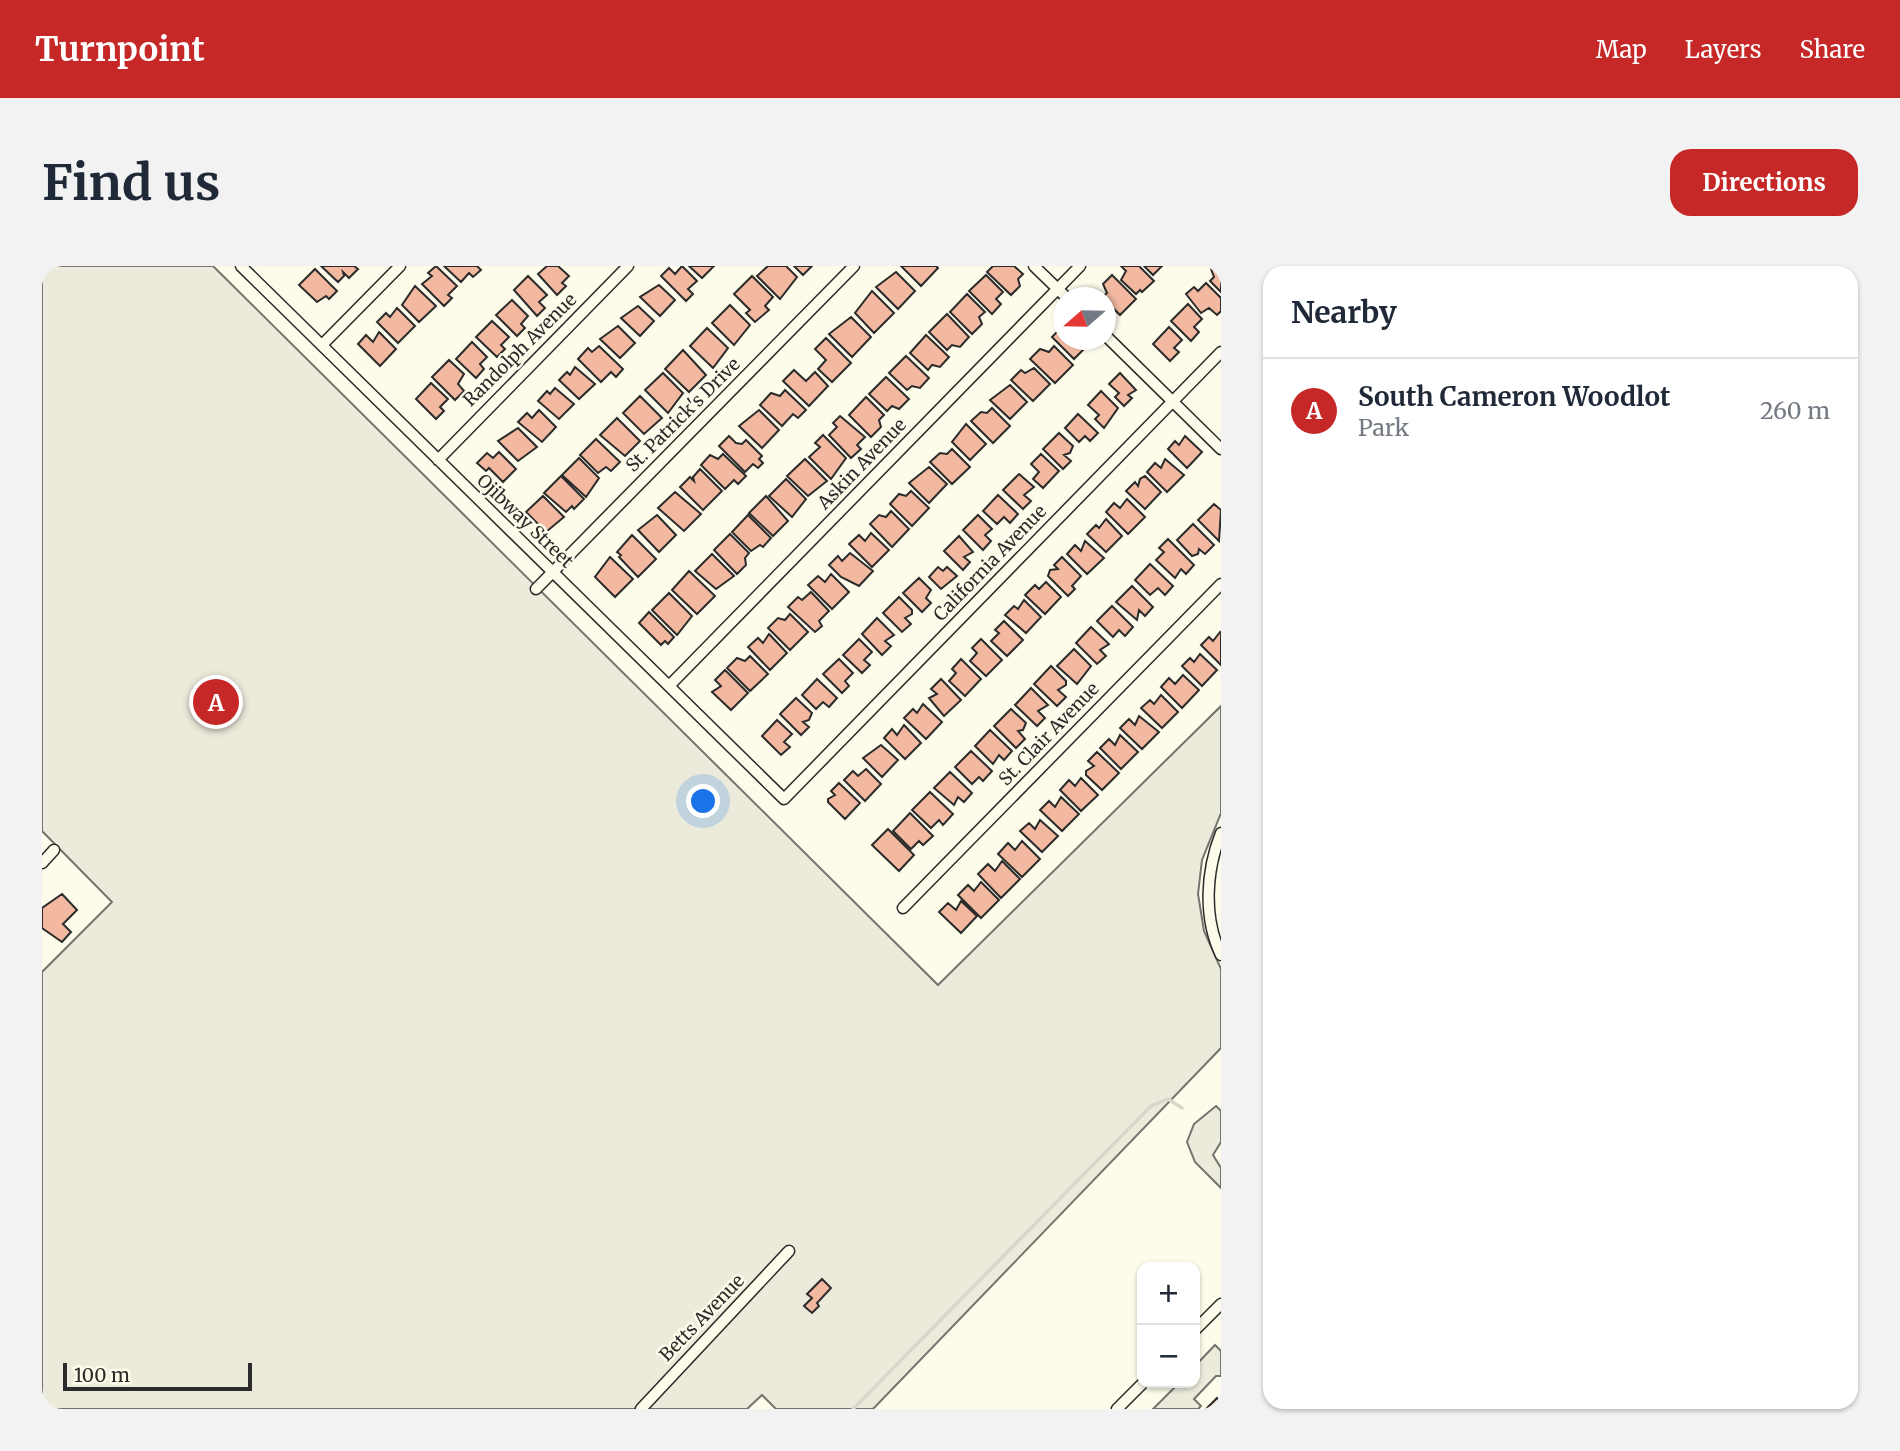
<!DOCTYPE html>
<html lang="en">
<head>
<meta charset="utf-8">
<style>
	body { margin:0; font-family:Merriweather,serif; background:#f2f2f3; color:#1f2937 }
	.controls { position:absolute; right:21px; bottom:21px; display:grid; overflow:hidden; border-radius:14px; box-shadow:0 2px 5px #0004 }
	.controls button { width:63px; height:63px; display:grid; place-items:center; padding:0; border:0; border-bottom:2px solid #e0e1e3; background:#fff; color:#1f2937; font:35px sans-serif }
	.compass { position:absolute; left:1011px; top:21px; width:63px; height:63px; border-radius:50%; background:#fff; box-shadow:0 2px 5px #0004; rotate:250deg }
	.scale { position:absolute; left:21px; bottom:18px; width:189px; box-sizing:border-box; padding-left:7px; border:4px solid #2b2b2b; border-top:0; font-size:19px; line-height:24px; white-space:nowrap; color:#2b2b2b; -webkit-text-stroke:5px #fdfbea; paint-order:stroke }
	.you { position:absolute; left:662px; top:536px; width:24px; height:24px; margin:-18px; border:5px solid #fff; border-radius:50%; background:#1a73e8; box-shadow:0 0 0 10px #1a73e833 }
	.badge { display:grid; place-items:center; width:46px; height:46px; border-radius:50%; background:#c62828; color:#fff; font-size:23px; font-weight:700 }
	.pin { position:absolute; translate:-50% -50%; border:4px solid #fff; box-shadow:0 2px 7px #0006 }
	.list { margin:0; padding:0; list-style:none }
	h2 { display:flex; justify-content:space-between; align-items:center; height:91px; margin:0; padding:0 28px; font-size:30px }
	h2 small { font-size:23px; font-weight:400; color:#747a83 }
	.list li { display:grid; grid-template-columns:46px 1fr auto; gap:21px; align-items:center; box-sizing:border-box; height:105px; padding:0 28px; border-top:2px solid #e0e1e3 }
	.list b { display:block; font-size:26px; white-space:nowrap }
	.list p { margin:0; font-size:23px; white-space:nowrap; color:#747a83 }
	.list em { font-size:23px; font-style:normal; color:#747a83 }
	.map { position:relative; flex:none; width:1179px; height:1143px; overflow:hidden; border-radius:21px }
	header { display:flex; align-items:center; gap:42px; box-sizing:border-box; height:98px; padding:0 35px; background:#c62828; color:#fff }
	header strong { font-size:33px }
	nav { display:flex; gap:38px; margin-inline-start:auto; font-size:24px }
	.intro { display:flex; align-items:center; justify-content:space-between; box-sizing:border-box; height:168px; padding:0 42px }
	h1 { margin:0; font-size:49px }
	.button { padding:18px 32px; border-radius:21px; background:#c62828; color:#fff; font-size:24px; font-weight:700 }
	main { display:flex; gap:42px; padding:0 42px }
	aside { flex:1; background:#fff; border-radius:21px; box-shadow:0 2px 5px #0004 }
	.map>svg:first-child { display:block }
	.green { fill:#ecebdb; stroke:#74746e; stroke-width:2 }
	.parking { fill:#eceadb; stroke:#74746e; stroke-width:2 }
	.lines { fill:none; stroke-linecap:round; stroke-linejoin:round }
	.stream { stroke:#d8d7c9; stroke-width:3.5 }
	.building { fill:#f2b8a0; stroke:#2b2b2b; stroke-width:2 }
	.minor-casing { stroke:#2b2b2b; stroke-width:13 }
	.minor { stroke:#fdfbea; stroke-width:10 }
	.labels { text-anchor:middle; stroke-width:5; stroke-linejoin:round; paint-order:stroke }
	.street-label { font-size:18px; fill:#2b2b2b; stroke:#fdfbea }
</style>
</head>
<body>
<header>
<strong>Turnpoint</strong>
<nav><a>Map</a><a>Layers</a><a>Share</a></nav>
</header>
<div class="intro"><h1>Find us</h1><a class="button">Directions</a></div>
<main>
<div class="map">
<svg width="1179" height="1143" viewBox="0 0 1179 1143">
	<rect width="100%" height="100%" fill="#fdfbea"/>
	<path class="green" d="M0 0H171L896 719 1179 440V547L1160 594 1156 628 1162 665 1179 703V782L831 1143H734L720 1129 705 1143H0V706L70 636 0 565Z"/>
	<path class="parking" d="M1174 840 1179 845V876L1171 889 1179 902V922L1153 896 1145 876 1152 858Z
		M1173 1079 1179 1085V1110H1174L1152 1133 1159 1140 1156 1143H1111L1137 1117H1153V1100Z"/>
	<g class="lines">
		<path class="stream" d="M811 1143 1109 840 1126 833 1140 842"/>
	</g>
	<path class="building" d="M279 0H312L316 3 307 12 301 6 302 10 296 16Z
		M394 0 415 20 406 29 410 32 402 40 380 18 390 10 386 7Z
		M402 0H435L439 4 431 11 427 7 419 16Z
		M505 0H516L527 10 520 17 524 20 515 29 496 8Z
		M640 0 655 15 646 23 651 28 644 35 619 10 627 2 633 8Z
		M647 0H672L660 12Z
		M726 0H744L755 11 738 33 715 10Z
		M752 0H770L761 9Z
		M859 0H894L896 2 879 20Z
		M951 0H972L981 8 976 13 978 20 969 29 945 6Z
		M1079 0H1097L1112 15 1100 26 1098 24 1094 28 1079 14 1084 5Z
		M1102 0H1120L1111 9Z
		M1175 0 1179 7V26L1168 15 1172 11 1169 3Z
		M273 3 295 25 287 33 284 30 275 36 257 19Z
		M854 6 873 25 856 43 834 21Z
		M944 9 961 26 954 33 959 38 950 48 927 25Z
		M1070 9 1094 33 1078 49 1060 31 1065 27 1061 18Z
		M486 10 505 29 497 36 503 42 495 50 472 24Z
		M710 10 731 31 723 40 727 44 713 56 704 47 708 44 692 28Z
		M1164 17 1179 32V45L1175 49 1167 42 1159 47 1144 28 1152 21 1156 25Z
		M617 19 633 34 618 50 598 31Z
		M373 20 394 40 377 56 360 39Z
		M830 25 852 47 832 67 813 47Z
		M925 28 943 46 937 51 940 58 930 68 908 46Z
		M470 34 486 50 479 58 483 62 475 70 454 49Z
		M1146 38 1160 53 1152 61 1157 66 1149 75 1129 55Z
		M688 39 708 59 692 79 670 57Z
		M596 40 612 55 598 70 579 52Z
		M355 42 373 60 356 77 335 56 344 47 348 51Z
		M905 48 927 71 918 81 910 79 905 84 887 66Z
		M809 51 829 71 810 91 787 68Z
		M450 55 467 71 459 79 463 83 455 91 434 71Z
		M576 60 593 77 578 92 558 73Z
		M1127 61 1140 74 1132 82 1137 86 1128 95 1111 78Z
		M665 62 686 82 671 102 648 80Z
		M1019 62 1022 74H1045L1048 77 1032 93 1010 71Z
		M337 66 354 83 338 100 316 78 324 69 331 76Z
		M884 69 907 91 898 101 890 99 886 104 868 87Z
		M784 72 809 97 790 116 776 103 784 94 773 83Z
		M430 76 445 91 438 98 442 103 434 112 414 93Z
		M557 80 581 103 574 111 569 106 559 116 536 93 546 82 550 86Z
		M1012 80 1031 99 1013 117 988 93 998 83 1007 86Z
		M641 84 664 109 647 126 623 103Z
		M864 90 887 112 878 122 870 120 865 124 847 107Z
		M407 94 422 108 416 118 422 125 413 134 390 111Z
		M533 101 553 118 537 133 517 114 525 106 528 109Z
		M992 102 1008 118 991 135 969 114 979 104 983 107Z
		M752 104 764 115 773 106 786 120 767 140 741 115Z
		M621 107 641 127 626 147 603 124Z
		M1078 107 1094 124 1086 129 1090 132 1082 140 1073 131 1077 127 1067 118Z
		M844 111 867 133 857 143 850 140 845 145 827 128Z
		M389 117 406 133 398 141 402 145 394 153 374 133Z
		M968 119 985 136 968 153 948 134Z
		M513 122 532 138 517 153 496 135 505 125 508 128Z
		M743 124 764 144 756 152 751 148 740 160 718 139 729 127 738 130Z
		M1059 125 1076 142 1062 162 1053 153 1057 149 1046 139Z
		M598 130 620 152 602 168 581 147Z
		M824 131 842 149 837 154 839 161 829 171 807 149Z
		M950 142 968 160 951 177 929 155 939 146 945 147Z
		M497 144 514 161 500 176 476 156 485 147 490 152Z
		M717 144 737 164 720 182 697 160Z
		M1036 148 1056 167 1048 175 1043 170 1037 176 1023 162Z
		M798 150 823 171 815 179 819 183 809 192 787 169 795 161 791 157Z
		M575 152 598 175 583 190 558 169Z
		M924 158 944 178 928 194 910 176Z
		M476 162 495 181 476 195 456 175Z
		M1017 167 1031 180 1028 187 1022 189 1029 195 1021 203 1001 183Z
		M781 169 804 192 789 213 767 191 778 181 773 177Z
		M687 170 694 177 700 178 704 174 720 190 717 193 721 197 716 202 711 198 703 206 677 180Z
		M1143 170 1160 186 1145 202 1126 183 1133 175 1137 179Z
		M554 173 578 196 569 205 564 201 556 207 538 189Z
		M910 183 928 201 910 218 888 196 898 187 905 188Z
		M457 186 474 203 461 216 447 202 444 205 435 197 445 187 451 192Z
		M681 188 704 210 696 218 692 214 683 223 659 199 668 189 676 193Z
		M999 188 1017 205 1001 222 991 213 997 206 989 198Z
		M537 192 557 212 544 231 520 209Z
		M763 193 785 215 766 230 745 210Z
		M1123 193 1142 209 1125 226 1105 206 1113 197 1119 202Z
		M887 201 905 218 887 237 867 217Z
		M658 203 680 225 661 244 638 221 648 211 652 215 651 211Z
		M977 208 992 221 982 229 989 235 981 243 961 224Z
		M519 210 542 233 532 243 530 240 524 246 502 227Z
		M1103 210 1119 226 1103 243 1084 225 1093 216 1096 220 1098 213Z
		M744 213 764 233 750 251 727 230Z
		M869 225 887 242 870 260 848 238 857 228 864 230Z
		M633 226 659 248 642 265 616 242Z
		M956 229 976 248 968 257 962 251 955 258 941 245Z
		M501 230 522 251 504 266 484 246Z
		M724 230 746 255 731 270 707 247Z
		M1085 233 1103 251 1086 268 1064 246 1072 237 1078 242Z
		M1172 238 1179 244 1177 275 1156 254Z
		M849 245 867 263 850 281 828 258 837 249 844 251Z
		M615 249 634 269 617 286 596 264Z
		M706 249 729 272 721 281 718 279 709 285 690 266Z
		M936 249 950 263 943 269 949 275 941 284 921 264Z
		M1064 253 1080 270 1064 286 1045 268 1054 259 1057 262Z
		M1151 258 1172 279 1163 288 1157 283 1156 288 1150 290 1135 274Z
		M829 267 847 284 830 301 807 278 817 269 823 275Z
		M688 268 707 287 703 292 704 299 695 308 672 284Z
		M590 269 614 293 596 311 577 291 579 289 575 286Z
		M917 270 931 286 922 291 928 296 921 304 902 285Z
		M1126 273 1152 299 1144 308 1139 303 1133 312 1114 294 1122 286 1117 282Z
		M1043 275 1062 292 1045 308 1025 288 1033 279 1039 285Z
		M808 287 831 305 817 320 799 311 787 299 796 290 800 295Z
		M670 288 692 310 674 323 653 305Z
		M568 291 591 313 573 331 553 311Z
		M1020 291 1039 310 1030 320 1033 323 1026 330 1006 310 1008 304 1016 303 1012 299Z
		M1108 298 1131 320 1123 329 1116 322 1108 329 1093 314Z
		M896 301 901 305 905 301 915 310 899 323 887 311Z
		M647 305 673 330 655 348 630 324Z
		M789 308 807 326 790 343 766 319 776 310 783 316Z
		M877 312 889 324 884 332 889 337 880 346 861 327Z
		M1004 316 1019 331 1003 348 983 329 993 319 997 323Z
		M1090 320 1111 341 1103 350 1097 344 1095 354 1074 336Z
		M769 326 787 345 777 355 780 360 773 366 746 341 756 331 760 334Z
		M627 327 650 350 635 369 610 344Z
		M857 331 870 344V348L863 352 869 358 860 366 841 347Z
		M982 334 999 351 984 367 963 349 972 340 976 343Z
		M1070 340 1091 361 1083 370 1077 364 1071 371 1055 355Z
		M607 346 632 371 626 378 623 375 619 379 597 357Z
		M748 348 766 366 748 384 726 362 736 352 743 354Z
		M835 352 852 369 843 375 849 380 840 389 820 368Z
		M962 355 981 374 965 390 949 375 957 367 953 364Z
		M1049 361 1067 378 1058 384 1064 390 1055 398 1034 377Z
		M1178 366 1179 368V399L1159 379 1167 371 1171 375Z
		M727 368 745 387 728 404 706 381 716 372 721 377Z
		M817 373 830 386 822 394 828 399 820 407 801 389Z
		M939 373 960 394 944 410 928 395 935 387 930 382Z
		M1032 383 1049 400 1035 418 1015 400Z
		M1158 388 1175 404 1160 420 1140 400 1148 392 1152 396Z
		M708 390 726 408 708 425 685 402 695 392 703 395Z
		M797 393 811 407 803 415 807 420 800 427 781 408Z
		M919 393 939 413 923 430 907 415 914 407 910 403Z
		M1009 400 1024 415V419L1016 424 1024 431 1015 440 992 418Z
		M683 404 706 427 689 444 670 426 679 420 673 414Z
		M1141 409 1157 424 1140 442 1119 421 1127 412 1133 418Z
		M775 413 795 432 787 441 781 436 774 443 760 429Z
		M899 413 919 434 902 450 887 432 895 428 889 423Z
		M989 422 1006 439 996 445 1003 452 995 460 973 439Z
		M1119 429 1136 446 1120 462 1099 442 1108 434 1112 438Z
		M754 432 770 447 767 454 761 456 767 461 759 469 738 448Z
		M881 438 900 456 884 473 862 452 871 443 875 447Z
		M969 443 984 457 981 464 976 465 983 473 974 482 952 460Z
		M1097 450 1117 466 1100 483 1078 462 1087 453 1093 459Z
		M735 454 750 468 742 476 748 481 739 489 720 470Z
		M862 459 879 477 863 493 842 472 850 463 855 469Z
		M948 464 970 485 962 494 957 489 951 498 933 480Z
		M1078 469 1096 486 1079 503 1058 482 1067 473 1073 479Z
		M839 479 856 494 840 511 821 492Z
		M929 485 950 505 941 515 937 511 930 518 913 501Z
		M1055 486 1077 507 1060 524 1044 509V505L1052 500 1046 495Z
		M824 503 839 518 823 535 802 514 811 505 816 510Z
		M908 506 930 527 922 536 916 531 912 539 892 522Z
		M1039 512 1056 529 1039 545 1018 524 1027 514 1033 520Z
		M797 517 818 537 803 553 786 536V533L793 529 789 525Z
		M888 526 911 548 901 559 897 554 889 562 870 544Z
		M1019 531 1037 548 1020 565 998 544 1007 535 1013 541Z
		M868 547 891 570 881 579 877 575 869 583 851 565Z
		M998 554 1016 570 1000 586 978 565 987 557 993 563Z
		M846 563 872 589 857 605 830 579Z
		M980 575 998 593 980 611 956 588 966 577 973 584Z
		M960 595 978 613 959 632 936 608 946 598 953 605Z
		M939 616 957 634 939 652 916 629 926 619 932 625Z
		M20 628 35 644 21 658 29 666 20 676 0 662V642Z
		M919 635 935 650 919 667 897 646 906 637 914 644Z
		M780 1013 789 1022 775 1037 777 1040 770 1047 762 1040 770 1032 765 1028Z
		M1175 1132 1179 1136V1143H1164Z"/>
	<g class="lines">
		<defs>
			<path id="minor" d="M199 0 742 533 1179 86
				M992 0 1025 32
				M1064 70 1179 183
				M281 78 358 0
				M396 194 586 0
				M494 323 812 0
				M627 420 1038 0
				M1179 567C1164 605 1161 651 1179 689
				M0 597 12 584
				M861 642 1179 318
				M1153 1064 1179 1038
				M599 1143 747 985
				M1075 1143 1101 1117"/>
		</defs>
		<use href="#minor" class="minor-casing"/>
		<use href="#minor" class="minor"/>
	</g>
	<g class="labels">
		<g class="street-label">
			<text transform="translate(478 84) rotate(-45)" y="6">Randolph Avenue</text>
			<text transform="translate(641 149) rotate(-45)" y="6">St. Patrick's Drive</text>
			<text transform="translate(820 198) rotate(-46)" y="6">Askin Avenue</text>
			<text transform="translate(483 255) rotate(44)" y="6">Ojibway Street</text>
			<text transform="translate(948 297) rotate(-46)" y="6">California Avenue</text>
			<text transform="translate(1007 468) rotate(-46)" y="6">St. Clair Avenue</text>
			<text transform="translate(660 1052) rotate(-46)" y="6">Betts Avenue</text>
		</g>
	</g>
</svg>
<div class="controls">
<button>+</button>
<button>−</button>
</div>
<svg class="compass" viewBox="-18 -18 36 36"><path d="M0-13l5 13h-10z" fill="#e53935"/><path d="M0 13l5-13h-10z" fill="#747a83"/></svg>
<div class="scale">100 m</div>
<div class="you"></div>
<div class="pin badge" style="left:174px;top:436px">A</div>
</div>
<aside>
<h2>Nearby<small></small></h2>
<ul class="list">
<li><span class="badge">A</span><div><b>South Cameron Woodlot</b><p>Park</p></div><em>260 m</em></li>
</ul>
</aside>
</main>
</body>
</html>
